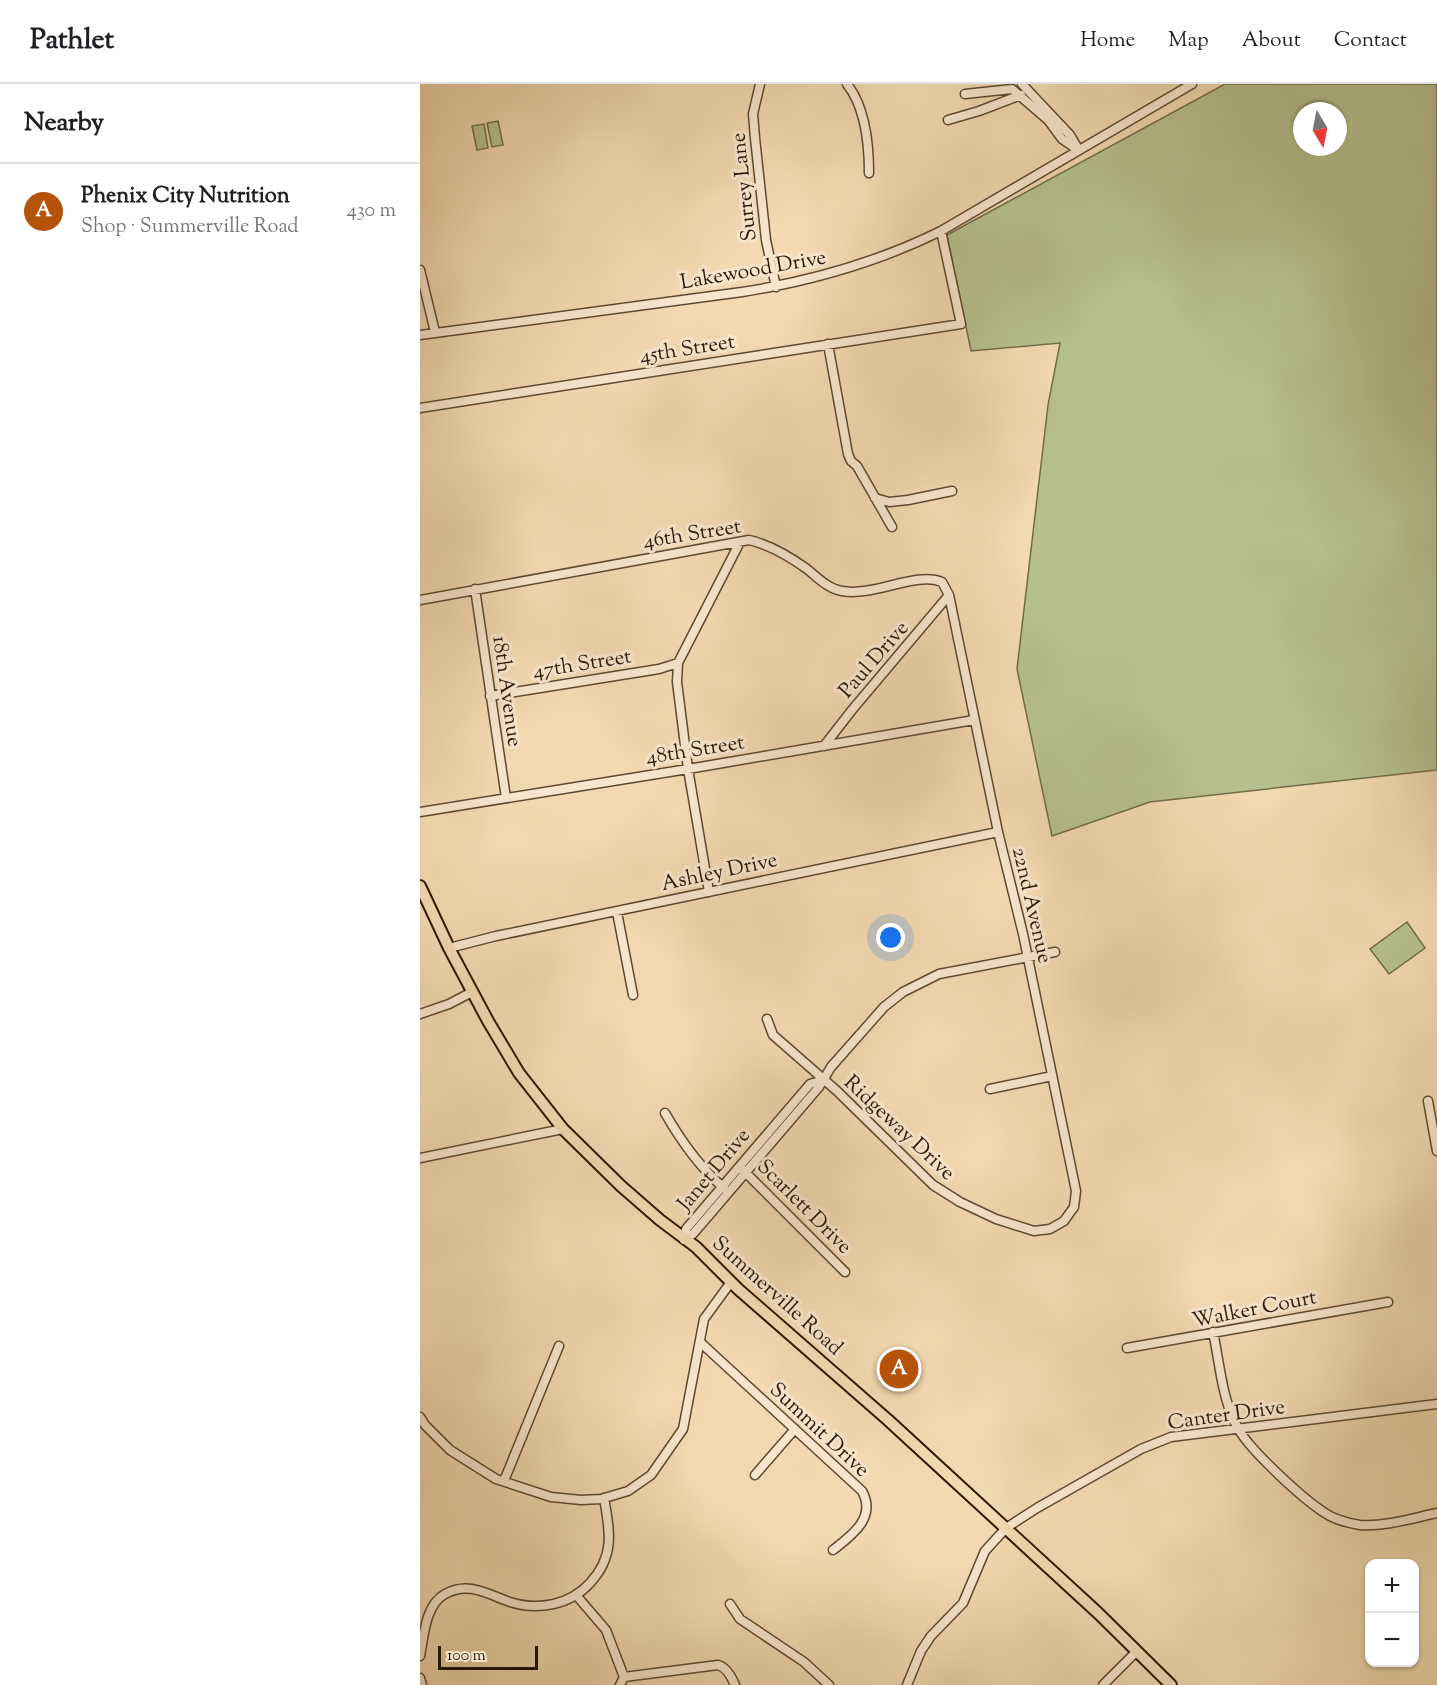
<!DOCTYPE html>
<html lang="en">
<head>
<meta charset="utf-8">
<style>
	body { margin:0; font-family:"Sorts Mill Goudy",serif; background:#f2f2f2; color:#202124 }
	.controls { position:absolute; right:18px; bottom:18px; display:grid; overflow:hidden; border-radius:12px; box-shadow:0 2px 4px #0004 }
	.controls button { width:54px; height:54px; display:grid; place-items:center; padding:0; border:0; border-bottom:2px solid #e0e0e0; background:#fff; color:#202124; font:30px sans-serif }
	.compass { position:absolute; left:873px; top:18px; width:54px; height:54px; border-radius:50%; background:#fff; box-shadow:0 2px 4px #0004; rotate:170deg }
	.scale { position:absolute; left:18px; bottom:15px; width:100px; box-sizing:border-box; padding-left:6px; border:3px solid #2b1905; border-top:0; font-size:16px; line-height:21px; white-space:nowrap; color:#2b1905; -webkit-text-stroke:4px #f7e6cc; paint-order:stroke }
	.you { position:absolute; left:471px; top:854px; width:21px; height:21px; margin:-15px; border:4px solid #fff; border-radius:50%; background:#1a73e8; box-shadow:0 0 0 9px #1a73e833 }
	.badge { display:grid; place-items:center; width:39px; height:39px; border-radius:50%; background:#b45309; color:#fff; font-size:20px; font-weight:700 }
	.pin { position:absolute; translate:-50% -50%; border:3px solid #fff; box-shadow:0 2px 6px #0006 }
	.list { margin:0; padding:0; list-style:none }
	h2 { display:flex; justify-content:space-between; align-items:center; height:78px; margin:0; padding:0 24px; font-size:26px }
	h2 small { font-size:20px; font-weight:400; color:#757577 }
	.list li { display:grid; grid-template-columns:39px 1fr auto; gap:18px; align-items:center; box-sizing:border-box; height:96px; padding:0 24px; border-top:2px solid #e0e0e0 }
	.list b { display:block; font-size:22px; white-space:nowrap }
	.list p { margin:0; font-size:20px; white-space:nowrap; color:#757577 }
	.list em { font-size:20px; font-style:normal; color:#757577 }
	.map { position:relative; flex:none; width:1017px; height:1601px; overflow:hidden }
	header { display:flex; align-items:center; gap:36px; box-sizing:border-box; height:84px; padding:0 30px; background:#fff; border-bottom:2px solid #e0e0e0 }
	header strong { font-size:28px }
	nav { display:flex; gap:33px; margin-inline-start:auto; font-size:21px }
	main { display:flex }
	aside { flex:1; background:#fff }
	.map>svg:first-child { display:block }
	.green { fill:#b6c08f; stroke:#706c4a; stroke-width:1.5; fill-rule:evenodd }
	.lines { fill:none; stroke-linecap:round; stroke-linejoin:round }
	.minor-casing { stroke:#5d4930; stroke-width:11 }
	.major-casing { stroke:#2b1905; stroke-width:14 }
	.minor { stroke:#f7e6cc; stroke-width:8 }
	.major { stroke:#f2d9b1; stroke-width:10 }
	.labels { text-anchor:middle; stroke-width:6; stroke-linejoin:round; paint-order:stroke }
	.street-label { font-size:21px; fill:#2b1905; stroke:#f7e6cc }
</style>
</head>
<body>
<header>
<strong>Pathlet</strong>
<nav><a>Home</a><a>Map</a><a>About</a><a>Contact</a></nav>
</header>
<main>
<aside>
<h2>Nearby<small></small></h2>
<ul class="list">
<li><span class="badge">A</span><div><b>Phenix City Nutrition</b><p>Shop · Summerville Road</p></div><em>430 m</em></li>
</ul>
</aside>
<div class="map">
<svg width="1017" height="1601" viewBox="0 0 1017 1601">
	<rect width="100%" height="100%" fill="#f2d9b1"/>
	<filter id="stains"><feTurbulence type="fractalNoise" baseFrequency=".00333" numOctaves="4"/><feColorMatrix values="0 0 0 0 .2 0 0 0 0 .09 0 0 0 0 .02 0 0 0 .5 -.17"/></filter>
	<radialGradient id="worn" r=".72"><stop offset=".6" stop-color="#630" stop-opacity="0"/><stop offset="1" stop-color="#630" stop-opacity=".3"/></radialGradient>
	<path class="green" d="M805 0H1017V686L730 718 632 752 597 585 628 321 640 259 551 267 527 151ZM882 27H918V63H882Z
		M78 37 83 61 72 63 67 39Z
		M64 40 68 64 57 66 52 42Z
		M987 838 1005 864 969 890 950 865Z"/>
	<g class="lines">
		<defs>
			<path id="minor" d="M340 0 333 30 335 54 346 156 356 203
				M427 0C445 23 449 61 449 89
				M602 0 650 51 657 63
				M545 10 592 5 628 36 642 55 658 66
				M528 36 559 27 601 11
				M0 186 15 248
				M0 251 322 208C392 197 458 178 521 147L772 0
				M408 260 428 370 431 377 437 382 472 443
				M0 324 541 240 521 147
				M455 414 469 418 488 416 532 407
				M55 505 86 714
				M0 516 329 456C351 461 369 472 387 485 397 493 408 505 422 507 454 513 496 487 522 498L529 511 578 748 603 850 656 1107 654 1123 644 1137 630 1145 614 1147 576 1135 540 1118 513 1101 417 1007 353 951 347 935
				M70 612 239 585 258 579
				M404 662 432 626 529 511
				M0 728 268 685 554 636
				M289 808 268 685 257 598 258 579 320 458
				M197 828 213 911
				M29 864 76 852 578 748
				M0 930 29 920 52 908
				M570 1005 632 992
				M1008 1017 1017 1067
				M245 1029C261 1057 279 1083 304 1104
				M0 1074 143 1045
				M322 1085 425 1188
				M264 1156 273 1150 399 1003 411 983 464 923 483 908 519 890 635 868
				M264 1156 266 1145 390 1000 403 996
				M793 1248C800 1280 802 1318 819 1346 832 1368 883 1415 905 1429 915 1436 928 1439 940 1441 964 1443 993 1434 1017 1429
				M280 1258 442 1407C457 1434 431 1452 413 1466
				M707 1264 968 1218
				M0 1333 5 1341 30 1366 76 1395 131 1413 161 1416 181 1415 208 1407 231 1391 263 1345 284 1235 311 1198
				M335 1391 375 1345
				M84 1397 139 1262
				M156 1511 186 1546 204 1593
				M310 1520 320 1535 384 1578 409 1601
				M0 1572C4 1552 5 1521 25 1510 49 1497 67 1510 90 1518 118 1527 150 1521 170 1499 195 1472 190 1448 184 1414
				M0 1594 2 1601
				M200 1601 204 1593 298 1581C306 1583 312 1594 315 1601
				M487 1601 501 1567 511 1552 543 1519 565 1467 586 1444 617 1424 721 1365 751 1353 1017 1320
				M683 1601 716 1568"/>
			<path id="major" d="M0 802 29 864 68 937 99 989 143 1045 201 1102 240 1136 276 1163 318 1205 468 1336 678 1529 751 1601"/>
		</defs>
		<use href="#minor" class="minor-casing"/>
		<use href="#major" class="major-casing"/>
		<use href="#minor" class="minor"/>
		<use href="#major" class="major"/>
	</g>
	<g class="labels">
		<g class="street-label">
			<text transform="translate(323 103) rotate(-96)" y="7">Surrey Lane</text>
			<text transform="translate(333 185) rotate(-10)" y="7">Lakewood Drive</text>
			<text transform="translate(267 264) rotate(-9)" y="7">45th Street</text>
			<text transform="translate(272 449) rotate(-9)" y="7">46th Street</text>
			<text transform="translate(453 575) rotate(-49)" y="7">Paul Drive</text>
			<text transform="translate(162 579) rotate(-9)" y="7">47th Street</text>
			<text transform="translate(88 607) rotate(82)" y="7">18th Avenue</text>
			<text transform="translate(275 665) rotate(-9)" y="7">48th Street</text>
			<text transform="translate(299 787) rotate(-12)" y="7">Ashley Drive</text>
			<text transform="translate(613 821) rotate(77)" y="7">22nd Avenue</text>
			<text transform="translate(480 1043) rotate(43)" y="7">Ridgeway Drive</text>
			<text transform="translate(293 1085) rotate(-50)" y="7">Janet Drive</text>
			<text transform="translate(385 1122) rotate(45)" y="7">Scarlett Drive</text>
			<text transform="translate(358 1211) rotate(42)" y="7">Summerville Road</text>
			<text transform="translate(834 1224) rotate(-11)" y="7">Walker Court</text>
			<text transform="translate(806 1330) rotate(-8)" y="7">Canter Drive</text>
			<text transform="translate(400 1345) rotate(43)" y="7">Summit Drive</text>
		</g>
	</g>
	<rect width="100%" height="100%" filter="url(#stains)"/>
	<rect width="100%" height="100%" fill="url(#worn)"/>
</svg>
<div class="controls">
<button>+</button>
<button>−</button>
</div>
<svg class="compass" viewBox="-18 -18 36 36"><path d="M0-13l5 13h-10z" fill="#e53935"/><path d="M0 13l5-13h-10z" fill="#757577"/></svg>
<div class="scale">100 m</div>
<div class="you"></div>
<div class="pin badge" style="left:479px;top:1285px">A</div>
</div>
</main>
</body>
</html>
